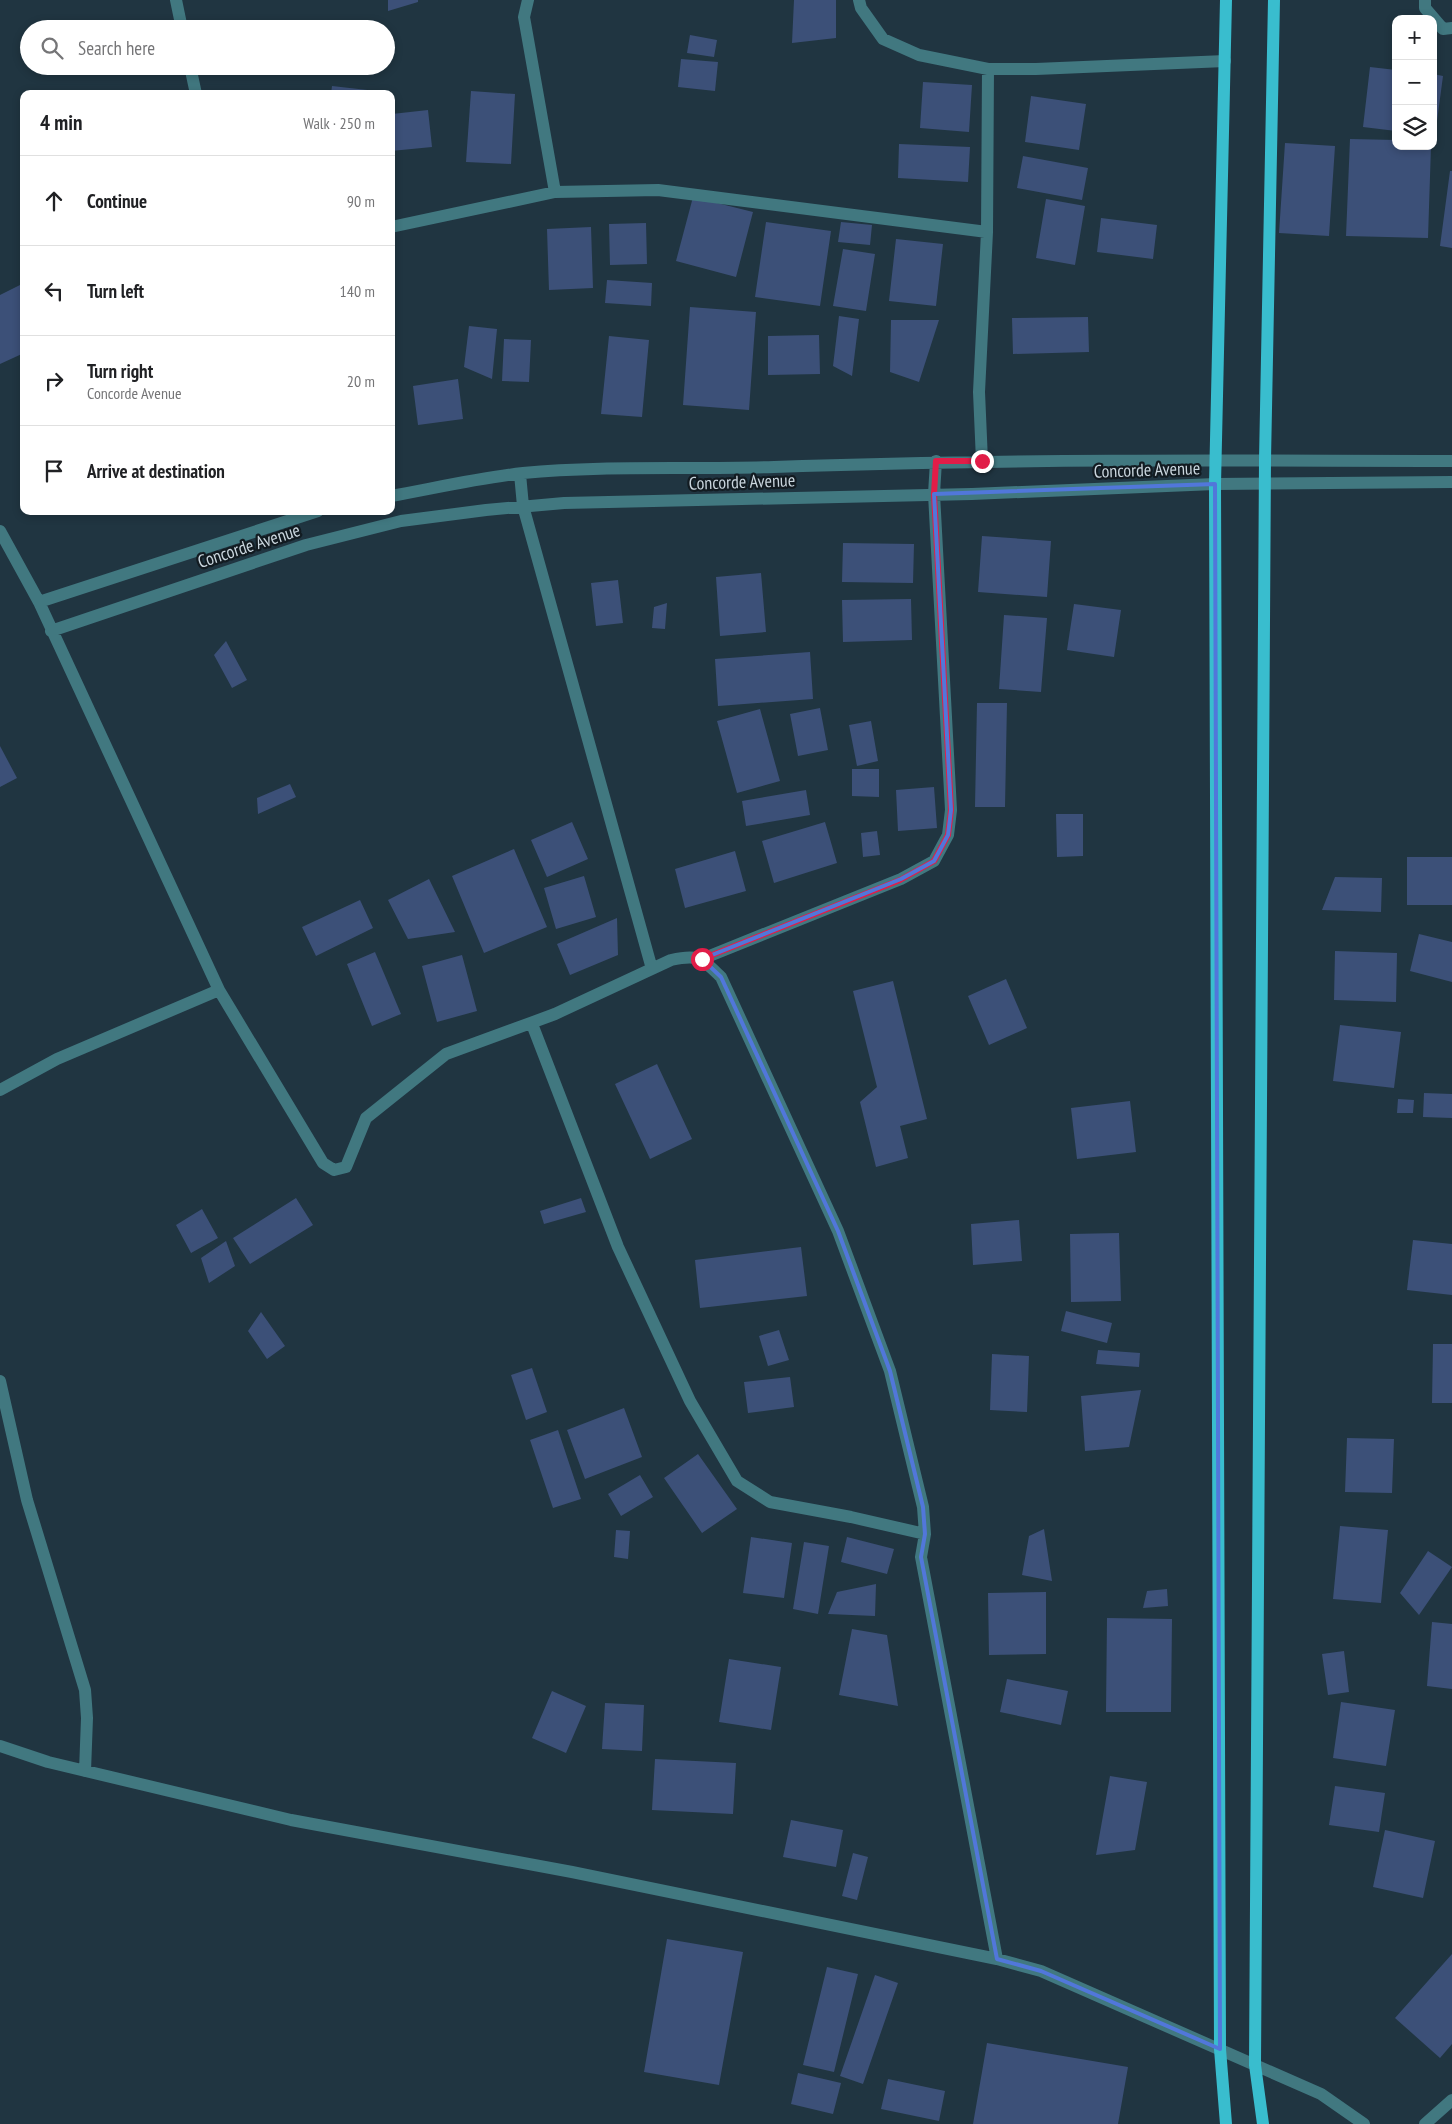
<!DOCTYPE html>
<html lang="en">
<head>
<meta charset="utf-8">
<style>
	body { margin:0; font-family:"PT Sans Narrow",sans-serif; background:#f6f6f6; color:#202124 }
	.controls { position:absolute; right:15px; top:15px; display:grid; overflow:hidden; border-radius:10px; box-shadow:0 2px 8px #0003 }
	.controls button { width:45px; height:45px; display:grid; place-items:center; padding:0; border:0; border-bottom:1px solid #e0e0e0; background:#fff; color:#202124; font:25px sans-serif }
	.stop { position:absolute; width:15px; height:15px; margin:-11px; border:4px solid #e11d48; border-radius:50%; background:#fff }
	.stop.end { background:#e11d48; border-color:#fff; box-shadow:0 1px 5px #0008 }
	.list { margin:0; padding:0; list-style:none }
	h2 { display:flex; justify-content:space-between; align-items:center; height:65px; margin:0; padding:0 20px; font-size:21px }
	h2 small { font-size:16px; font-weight:400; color:#757577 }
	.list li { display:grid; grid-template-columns:32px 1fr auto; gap:15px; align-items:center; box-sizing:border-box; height:90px; padding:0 20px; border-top:1px solid #e0e0e0 }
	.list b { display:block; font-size:19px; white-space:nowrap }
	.list p { margin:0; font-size:16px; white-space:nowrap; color:#757577 }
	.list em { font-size:16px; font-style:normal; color:#757577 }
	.icon { flex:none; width:28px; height:28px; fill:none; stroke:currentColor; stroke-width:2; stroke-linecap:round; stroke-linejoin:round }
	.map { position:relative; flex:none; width:1452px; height:2124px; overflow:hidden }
	.search { position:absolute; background:#fff; box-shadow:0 2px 8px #0003; left:20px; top:20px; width:375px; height:55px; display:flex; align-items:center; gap:12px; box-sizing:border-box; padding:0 18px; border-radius:28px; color:#757577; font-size:19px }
	.panel { position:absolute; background:#fff; box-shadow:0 2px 8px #0003; left:20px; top:90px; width:375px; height:425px; border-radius:10px }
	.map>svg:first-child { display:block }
	.building { fill:#3c5078 }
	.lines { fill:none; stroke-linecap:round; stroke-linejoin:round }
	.minor { stroke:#417880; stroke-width:12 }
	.major { stroke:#39bdce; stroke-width:12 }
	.route { stroke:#e11d48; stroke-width:6 }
	.marked { fill:none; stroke:#5177da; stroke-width:4; stroke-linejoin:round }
	.labels { text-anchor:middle; stroke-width:4.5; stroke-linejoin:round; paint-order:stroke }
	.street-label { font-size:18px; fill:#cad6de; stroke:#121b21 }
</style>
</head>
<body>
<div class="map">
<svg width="1452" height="2124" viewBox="0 0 1452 2124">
	<rect width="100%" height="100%" fill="#203541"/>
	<path class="building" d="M388 0H418V2L388 11Z
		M794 0H836V38L792 43Z
		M690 35 717 40 714 57 687 53Z
		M681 59 718 62 715 91 678 87Z
		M1370 67 1396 70V131L1363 127Z
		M1433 74 1443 76 1435 136H1433Z
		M923 82 972 85 969 132 920 128Z
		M332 86 385 92 384 94H331Z
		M471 91 515 94 511 164 466 162Z
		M1031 96 1086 104 1079 150 1025 142Z
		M428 110 432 147 391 151 392 114Z
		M1350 139 1396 140V146H1431L1428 238 1346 236Z
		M1285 143 1335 146 1329 236 1279 233Z
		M899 144 970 147 968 182 898 178Z
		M1023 156 1088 168 1082 200 1017 188Z
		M1450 171H1452V248L1440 246Z
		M693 197 753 212 736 277 676 261Z
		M1046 199 1085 206 1075 265 1036 258Z
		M1101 218 1157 225 1153 259 1097 252Z
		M766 222 831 231 820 306 755 297Z
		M841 222 872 225 870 245 838 242Z
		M646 223 647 264 610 265 609 224Z
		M591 227 593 288 549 290 547 229Z
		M896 239 943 244 936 306 889 301Z
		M843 249 875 254 866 311 833 306Z
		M607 280 652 283 651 306 605 303Z
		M24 283V353L0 364V295Z
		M690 307 756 312 749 410 683 405Z
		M839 316 859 319 852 376 833 366Z
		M1088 317 1089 352 1013 354 1012 318Z
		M891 320H939L919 382 890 372Z
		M469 326 497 329 492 379 464 367Z
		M819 335 820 374 768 375V336Z
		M609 336 649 340 642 417 601 414Z
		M504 339 531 340 529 382 502 381Z
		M458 379 463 419 418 425 413 386Z
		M982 536 1051 541 1047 597 978 592Z
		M843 543 914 544 913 583 842 582Z
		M761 573 766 632 720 636 716 577Z
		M618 580 623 623 596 626 591 583Z
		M911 599 912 640 843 642 842 600Z
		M667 603 665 629 652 628 654 607Z
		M1074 604 1121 610 1114 657 1067 650Z
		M1004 615 1047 618 1041 692 999 689Z
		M226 641 247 680 232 688 214 655Z
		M810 652 813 699 718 706 715 659Z
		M977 703H1007L1005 807H975Z
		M820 708 828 750 798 756 790 714Z
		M760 709 780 781 737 793 717 721Z
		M871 721 878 761 857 766 849 725Z
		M0 746 17 778 0 787Z
		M852 769H879V797L852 796Z
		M290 784 296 797 258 814 257 798Z
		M934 787 937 828 898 831 896 790Z
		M806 790 810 815 746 826 742 801Z
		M1056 814H1083V856L1057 857Z
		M572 822 588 859 547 877 531 840Z
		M825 822 837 863 774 883 762 841Z
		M877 831 880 855 863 857 861 833Z
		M514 849 547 927 484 953 452 876Z
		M735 851 746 891 685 908 675 869Z
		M1407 857H1452V905H1407Z
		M584 876 596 917 556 929 544 888Z
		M1335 877 1382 878 1381 912 1322 910Z
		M429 879 455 932 408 939 388 900Z
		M360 900 373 928 316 956 302 927Z
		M617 918 618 955 570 975 557 944Z
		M1419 934 1452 942V982L1410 971Z
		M1335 951 1397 953 1396 1002 1334 1000Z
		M375 952 401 1014 372 1026 347 964Z
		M462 955 477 1011 437 1022 422 966Z
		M1006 979 1027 1028 989 1045 968 996Z
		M893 981 927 1119 900 1126 908 1158 876 1167 860 1102 877 1087 853 991Z
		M1340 1025 1401 1032 1394 1088 1333 1081Z
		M657 1064 692 1139 650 1159 615 1084Z
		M1424 1093 1452 1094V1118L1423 1117Z
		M1398 1099 1414 1100 1413 1113H1397Z
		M1130 1101 1136 1152 1077 1159 1071 1108Z
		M296 1198 313 1225 250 1264 233 1238Z
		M581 1198 586 1212 544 1224 540 1211Z
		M202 1209 218 1238 191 1253 176 1225Z
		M1019 1220 1022 1261 973 1265 971 1224Z
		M1119 1233 1121 1301 1071 1302 1070 1234Z
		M1413 1240 1452 1244V1295L1407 1290Z
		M226 1241 235 1266 209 1283 201 1258Z
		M801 1247 807 1296 700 1308 695 1260Z
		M1066 1311 1112 1323 1107 1343 1061 1331Z
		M261 1312 285 1346 267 1359 248 1331Z
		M779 1330 789 1360 768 1366 759 1336Z
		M1433 1344H1452V1403H1432Z
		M1098 1350 1140 1353 1139 1367 1096 1364Z
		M992 1354 1029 1356 1027 1412 990 1410Z
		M532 1368 547 1412 526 1420 511 1375Z
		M790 1377 794 1407 748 1413 744 1382Z
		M1141 1390 1129 1447 1085 1451 1081 1396Z
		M624 1408 642 1457 585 1479 567 1430Z
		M558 1430 581 1499 553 1508 530 1440Z
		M1347 1438 1394 1439 1392 1493 1345 1492Z
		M698 1454 737 1509 702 1533 664 1478Z
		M640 1475 653 1497 621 1516 608 1494Z
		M1340 1526 1388 1530 1381 1603 1333 1599Z
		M1044 1529 1052 1581 1022 1575 1029 1536Z
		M616 1530 630 1531 628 1559 614 1557Z
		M751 1537 792 1543 784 1598 743 1593Z
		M847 1537 894 1549 887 1574 841 1562Z
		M804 1542 829 1546 818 1614 793 1609Z
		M1428 1551 1452 1567 1419 1615 1400 1593Z
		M876 1584 875 1616 828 1614 837 1592Z
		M1167 1589 1168 1606 1143 1608 1147 1591Z
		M1046 1592V1654L989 1655 988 1593Z
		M1107 1618 1172 1619 1171 1712H1106Z
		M1432 1622 1452 1624V1689L1427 1686Z
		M852 1629 887 1635 898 1706 839 1695Z
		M1344 1651 1349 1692 1328 1695 1322 1654Z
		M729 1659 781 1667 771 1730 719 1722Z
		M1007 1679 1068 1691 1061 1725 1000 1712Z
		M552 1691 586 1706 566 1753 532 1738Z
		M1341 1702 1395 1710 1386 1766 1333 1758Z
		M605 1703 644 1705 642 1751 602 1749Z
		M655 1759 736 1763 733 1814 652 1810Z
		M1110 1776 1147 1782 1135 1850 1096 1855Z
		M1335 1786 1385 1793 1379 1832 1329 1825Z
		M791 1820 843 1830 836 1867 783 1857Z
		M1385 1830 1435 1841 1423 1898 1373 1887Z
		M853 1853 868 1857 857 1900 842 1896Z
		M667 1939 743 1952 719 2085 644 2072Z
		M1452 1954V2044L1440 2058 1395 2018Z
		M827 1967 858 1974 834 2072 803 2065Z
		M875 1975 898 1983 863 2084 840 2076Z
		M987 2043 1128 2067 1118 2124H973Z
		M798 2073 841 2083 833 2114 791 2104Z
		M888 2079 945 2091 939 2121 881 2109Z"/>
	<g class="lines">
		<path class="minor" d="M176 0 182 29
			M528 0 524 17 555 192
			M859 0 861 8 883 39 919 55 988 69H1036L1225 61
			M1425 0V8L1443 29 1452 28
			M190 66 196 94
			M391 227 555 192 658 190 987 232
			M982 461 979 392 987 232 988 69
			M520 474 523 506 652 969
			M391 496C435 488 479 478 523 473 606 465 690 470 774 467 1000 459 1226 460 1452 461
			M0 531 39 602 219 990 323 1163 334 1170 346 1167 366 1118 446 1054 555 1014 671 960C699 954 701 958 721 977L838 1231 890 1371 923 1507 925 1534 921 1557 997 1959
			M39 602 318 511
			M51 631 306 545 401 521 486 510 564 503 972 494 1215 484 1452 482
			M702 959 901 879 934 861 948 835 951 810 934 494 936 461
			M532 1024 618 1247 690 1401 737 1481 770 1502 851 1517 925 1534
			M0 1090 57 1059 219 990
			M0 1381 27 1500 85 1690 87 1718 85 1771
			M0 1746 48 1762 291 1820 572 1872 997 1959 1041 1971 1321 2094 1364 2124
			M1425 2124 1452 2100"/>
		<path class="major" d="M1226 2124 1220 2049 1215 484 1226 0
			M1263 2124 1255 2065 1265 460 1274 0"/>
	</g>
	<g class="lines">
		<path class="route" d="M702 959 900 880 934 861 948 835 951 810 934 494 936 461H982"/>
	</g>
	<path class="marked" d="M1215 484 1220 2049 1041 1971 997 1959 921 1557 925 1534 923 1507 890 1371 838 1231 721 977 702 959 901 879 934 861 948 835 951 810 934 494Z"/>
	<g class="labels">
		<g class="street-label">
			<text transform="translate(1147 470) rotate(-2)" y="6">Concorde Avenue</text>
			<text transform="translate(742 482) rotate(-2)" y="6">Concorde Avenue</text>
			<text transform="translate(249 546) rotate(-18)" y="6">Concorde Avenue</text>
		</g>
	</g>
</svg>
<div class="controls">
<button>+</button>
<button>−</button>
<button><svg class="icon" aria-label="layers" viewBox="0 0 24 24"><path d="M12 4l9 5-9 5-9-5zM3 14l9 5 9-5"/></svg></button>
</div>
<div class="stop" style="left:702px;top:959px"></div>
<div class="stop end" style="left:982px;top:461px"></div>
<div class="search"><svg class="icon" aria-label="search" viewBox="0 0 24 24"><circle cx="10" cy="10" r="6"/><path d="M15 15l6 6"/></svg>Search here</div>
<section class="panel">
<h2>4 min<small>Walk · 250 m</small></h2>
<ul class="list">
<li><svg class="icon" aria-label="ahead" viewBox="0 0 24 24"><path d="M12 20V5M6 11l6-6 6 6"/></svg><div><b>Continue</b></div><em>90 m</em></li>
<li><svg class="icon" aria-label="left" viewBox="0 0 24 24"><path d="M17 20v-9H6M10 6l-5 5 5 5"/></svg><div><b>Turn left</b></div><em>140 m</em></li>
<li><svg class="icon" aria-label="right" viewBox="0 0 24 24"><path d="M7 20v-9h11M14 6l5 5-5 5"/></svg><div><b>Turn right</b><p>Concorde Avenue</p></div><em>20 m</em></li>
<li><svg class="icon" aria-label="arrive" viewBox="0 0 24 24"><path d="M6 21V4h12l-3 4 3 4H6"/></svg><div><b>Arrive at destination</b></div></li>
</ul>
</section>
</div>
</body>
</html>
